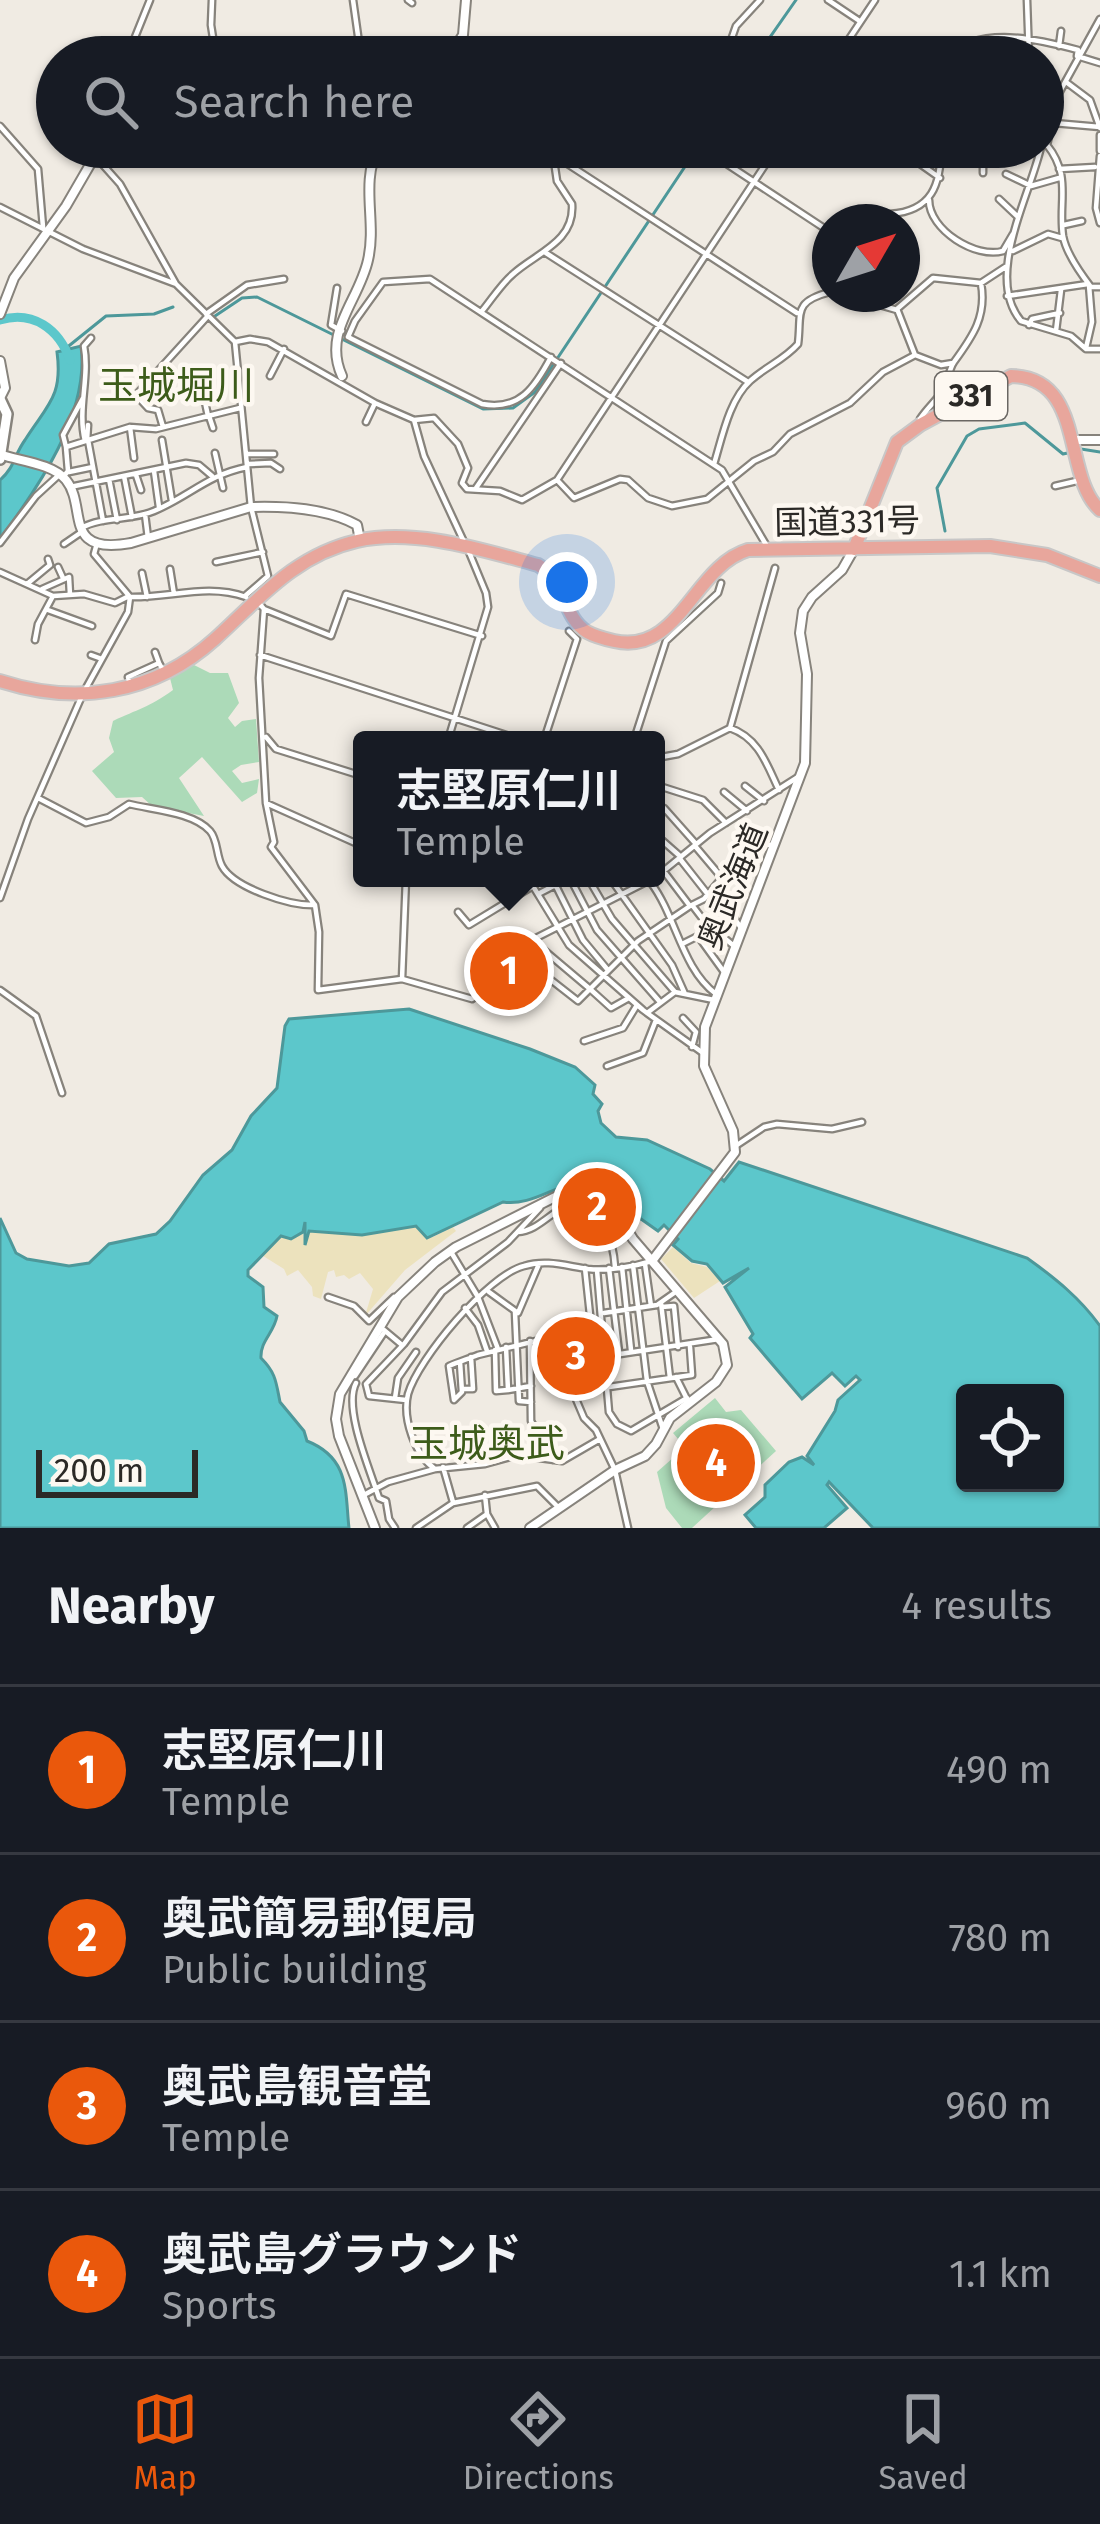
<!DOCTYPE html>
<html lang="en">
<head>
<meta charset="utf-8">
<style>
	body { margin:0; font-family:"Fira Sans","Noto Sans JP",sans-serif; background:#20242c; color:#f1f3f6 }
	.controls { position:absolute; right:36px; bottom:36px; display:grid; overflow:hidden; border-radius:12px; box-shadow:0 3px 9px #0004 }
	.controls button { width:108px; height:108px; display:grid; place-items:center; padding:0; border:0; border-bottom:3px solid #363941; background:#171b24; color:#f1f3f6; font:60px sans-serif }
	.compass { position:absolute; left:812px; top:204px; width:108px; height:108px; border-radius:50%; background:#171b24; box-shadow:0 3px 9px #0004; rotate:51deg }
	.scale { position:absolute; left:36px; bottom:30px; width:162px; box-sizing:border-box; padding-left:12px; border:6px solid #2b2926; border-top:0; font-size:33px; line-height:42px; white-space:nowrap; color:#2b2926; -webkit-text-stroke:9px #fdf8f1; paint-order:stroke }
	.you { position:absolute; left:567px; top:582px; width:42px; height:42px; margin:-30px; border:9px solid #fff; border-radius:50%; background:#1a73e8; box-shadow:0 0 0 18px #1a73e833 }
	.badge { display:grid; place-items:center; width:78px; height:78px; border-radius:50%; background:#ea580c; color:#fff; font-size:39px; font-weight:700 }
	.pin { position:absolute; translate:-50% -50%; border:6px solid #fff; box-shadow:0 3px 12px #0006 }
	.popup { position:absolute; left:353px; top:731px; width:312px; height:156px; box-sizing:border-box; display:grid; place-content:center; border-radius:12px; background:#171b24; filter:drop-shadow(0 3px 9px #0005); font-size:39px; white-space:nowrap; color:#9ea1a6 }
	.popup b { font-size:45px; color:#f1f3f6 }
	.popup::after { content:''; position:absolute; left:50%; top:100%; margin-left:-24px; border:24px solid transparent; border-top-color:#171b24 }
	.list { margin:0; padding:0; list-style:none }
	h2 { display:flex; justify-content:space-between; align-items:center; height:156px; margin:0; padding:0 48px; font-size:51px }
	h2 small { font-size:39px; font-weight:400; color:#9ea1a6 }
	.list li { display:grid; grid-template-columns:78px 1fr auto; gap:36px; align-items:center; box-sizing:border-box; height:168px; padding:0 48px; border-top:3px solid #363941 }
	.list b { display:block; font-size:45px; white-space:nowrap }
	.list p { margin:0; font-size:39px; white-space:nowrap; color:#9ea1a6 }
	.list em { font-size:39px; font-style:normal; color:#9ea1a6 }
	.icon { flex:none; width:66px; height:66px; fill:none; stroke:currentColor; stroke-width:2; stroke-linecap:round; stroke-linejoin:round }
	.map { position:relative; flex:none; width:1100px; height:1528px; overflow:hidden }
	.search { position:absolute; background:#171b24; box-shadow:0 3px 9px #0004; left:36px; right:36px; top:36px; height:132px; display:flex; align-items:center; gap:30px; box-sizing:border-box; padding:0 42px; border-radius:66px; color:#9ea1a6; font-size:45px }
	.sheet { height:828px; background:#171b24 }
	nav { display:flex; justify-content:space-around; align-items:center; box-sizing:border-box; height:168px; border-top:3px solid #363941; background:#171b24; font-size:33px; color:#9ea1a6 }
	nav a { display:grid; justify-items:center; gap:6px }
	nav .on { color:#ea580c }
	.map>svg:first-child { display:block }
	.green { fill:#acdab8 }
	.sand { fill:#ece2bd }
	.water { fill:#5cc7cb; stroke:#4d989a; stroke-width:3; fill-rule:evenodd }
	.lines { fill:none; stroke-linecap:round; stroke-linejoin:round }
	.stream { stroke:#4d989a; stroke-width:3 }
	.river { stroke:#5cc7cb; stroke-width:9 }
	.minor-casing { stroke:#87837c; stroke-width:9 }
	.tertiary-casing { stroke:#87837c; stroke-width:12 }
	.secondary-casing { stroke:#87837c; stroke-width:14 }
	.trunk-casing { stroke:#c8c7c7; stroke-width:16 }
	.minor { stroke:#fff; stroke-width:4.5 }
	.tertiary { stroke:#fff; stroke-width:8 }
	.secondary { stroke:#fff; stroke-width:9 }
	.trunk { stroke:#e8a69c; stroke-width:12 }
	.labels { text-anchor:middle; stroke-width:9; stroke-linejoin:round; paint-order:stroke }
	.shield { fill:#fdf8f1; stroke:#6a6763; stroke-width:3 }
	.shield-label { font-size:30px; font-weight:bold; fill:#2b2926 }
	.street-label { font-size:33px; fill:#2b2926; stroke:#fdf8f1 }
	.quarter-label { font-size:39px; fill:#3d5c1a; stroke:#fdf8f1 }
</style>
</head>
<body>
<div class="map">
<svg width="1100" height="1528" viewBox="0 0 1100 1528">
	<rect width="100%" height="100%" fill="#f0ebe3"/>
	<path class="green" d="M194 665 210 673H228L239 703 228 718 235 727 242 721 256 719 259 762 241 765 232 771 242 783 259 779 257 793 242 802 202 757 179 778 204 816 152 806 142 797 116 798 92 771 114 752 109 738 113 721C138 709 148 708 173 690L170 678Z
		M715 1398 726 1412 741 1410 776 1451 692 1528H682L666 1508 657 1472 699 1435 684 1446 673 1433Z"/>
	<path class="sand" d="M416 1226 433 1237 453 1227 456 1231 405 1270 365 1316 373 1289 360 1273 349 1279 344 1275 336 1277 334 1270 328 1272 321 1299 313 1296 312 1287 298 1270 287 1276 284 1269 260 1254 281 1236 289 1239 303 1232 304 1241 309 1231 362 1235Z
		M673 1247 691 1263 707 1267 720 1281 694 1298 661 1259Z"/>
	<path class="water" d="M81 346C90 413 38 488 0 539V480C15 467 14 455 25 440 47 405 63 397 57 352Z
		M409 1009 530 1049 575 1067 595 1085 593 1094 602 1104 598 1111 601 1123 616 1137 647 1140 710 1169 724 1181 739 1162 1027 1258C1055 1278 1080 1298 1100 1326V1528H873L829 1482 827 1485 847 1508 824 1528H756L745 1515 765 1497V1485L789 1462 802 1457 814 1465 807 1456 835 1411 838 1400 860 1380 856 1376 845 1386 832 1373 802 1399 750 1338 753 1334 725 1287 749 1268 723 1283 707 1264 692 1261 673 1245 678 1239 664 1225 658 1231 641 1219 626 1218 621 1211 630 1197 620 1208C580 1152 547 1209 503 1202L427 1238 416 1226 362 1235 309 1231 305 1245V1222L303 1232 291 1239 281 1236 248 1270V1276L263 1287 264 1307 277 1316C274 1333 260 1341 261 1358 276 1373 276 1382 280 1402L304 1431 307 1441C350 1458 345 1492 349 1528H0V1218L16 1253 27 1259 69 1266 89 1263 109 1244 156 1234 170 1221 203 1175 232 1150 251 1116 277 1088 285 1026 289 1019ZM965 1393H1055V1483H965Z"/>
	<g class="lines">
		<path class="stream" d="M759 53 796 0
			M215 316 242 298 257 297 483 409 513 408 535 392 698 147
			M65 349 106 316 154 314 173 307
			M1081 449 1100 452
			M945 531 937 488 967 436 979 429 1025 423 1063 454 1072 452
			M473 996 503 971"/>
		<path class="river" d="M0 320C33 310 59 329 70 360"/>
		<defs>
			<path id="minor" d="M212 0 211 25 216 57
				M353 0 361 57
				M408 0 412 3
				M828 0 858 20
				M1027 0 1029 57
				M1100 19 1058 95 1047 145C1072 176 1058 202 1063 236 1066 253 1081 274 1091 287H1100
				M732 38 760 57
				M1059 46 1061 31
				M127 57 150 0
				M717 57 729 46 736 26 760 0
				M837 57 875 0
				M945 57C981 25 1037 39 1078 50L1077 56 1100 63
				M1066 82 1090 100 1100 128
				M1054 123 1100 127
				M0 126 38 169 43 227
				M1100 135V151
				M1043 138 1051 121
				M99 147 95 156 120 184 176 284
				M701 147 830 232
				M896 147 940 178
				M983 147V173
				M1041 147C1030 196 984 277 1021 321L1071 336 1086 349H1100
				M1100 156 1096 208 1100 223
				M554 160 563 161 797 313
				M1059 169 1095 167
				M1006 174 1031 186 1059 178
				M999 199 1017 216
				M929 200C929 230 976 259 1003 251L1013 234
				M0 207 83 249 176 284 235 342 251 507 268 576 245 596
				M863 222C873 215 878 215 890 214 932 211 941 185 941 147
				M1064 225 1082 221
				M1013 251 1048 234 1062 238
				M546 253 748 382
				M337 288 331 325 342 331
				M1007 296 1088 284
				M869 302 897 310
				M482 311C492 299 501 284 513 274 536 253 575 242 572 204L557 181 552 147
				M206 314 247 285 284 279
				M1029 325 1032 319 1060 313
				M1056 331 1061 290
				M348 337 355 321 383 282 430 279 722 470 768 548
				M350 338 482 404C520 411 535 387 551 357
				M235 342 250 339 268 342 375 403 414 420 434 418 458 444 468 468 462 483 467 489 500 491 522 500 557 480 777 147
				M1086 348 1092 322 1089 285
				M953 363 941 365 915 355 897 309 933 278 981 283 1007 266
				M270 376 284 349
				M205 402 208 416
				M209 416 213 428
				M920 419C927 408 937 400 944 389 948 381 949 369 954 362 973 336 987 316 981 283
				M414 420 424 456 464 542
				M366 422 375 403
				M130 427 134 458
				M163 427 158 410 148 408 136 395 206 318
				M87 440 88 425
				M88 440 103 521
				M162 440 172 501
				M85 441C77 409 90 378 84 346L91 338
				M66 447 63 435 83 398
				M215 453 223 488
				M248 454H274
				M249 464 271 463 280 469
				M714 464C722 438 729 400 750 381 765 367 784 360 798 344 802 313 792 302 830 292
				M154 471 159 507
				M69 472 93 467
				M136 475 141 490
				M64 476 68 471 66 447 130 427 156 429 240 408
				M124 476 132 517
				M109 479 117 520
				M557 480 574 498 620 479 628 480 648 498 672 506 707 499 754 461 773 452 790 434 850 403 883 372 915 355
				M1055 486 1081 480
				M70 487 186 463 199 465 212 476
				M476 488 561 363
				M145 514 148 538
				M81 528C103 516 131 521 154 511 190 496 207 475 247 467
				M0 543 36 496 60 474
				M97 543 94 554 130 597C171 598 207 583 246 597
				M64 544 83 531
				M216 562 263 552
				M58 567 63 578
				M170 569 174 594
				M0 572 53 596 84 594 115 603 129 596
				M142 573 147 597
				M27 584 50 565 48 559
				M42 589 69 577 70 595
				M257 601 264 609 331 636 346 594 482 636
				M264 609 259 678 266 803 274 842 271 847 315 905 319 932 318 990 402 979 472 999 504 976H515L532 940 654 878
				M48 610 92 626
				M35 640 38 624 53 596
				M155 652 159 663
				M91 655 102 659
				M260 655 522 740
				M129 681 128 677 159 663 164 672
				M86 688 128 612 130 597
				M730 728 775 568
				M266 737 276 749 362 776
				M448 740 488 607 486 593 469 552
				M544 740 577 639 569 631
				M634 740 666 641 718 593 721 583
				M656 758 678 754 730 728C759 738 767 765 779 790
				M656 785 703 800 726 823
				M745 786 764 801
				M724 792 747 811
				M40 799 86 823 109 817 129 804C153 810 193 812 210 831 218 840 216 855 222 866 234 888 290 906 315 905
				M266 803 362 846
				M656 815 664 808 696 844
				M656 835 681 857
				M695 846 722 878
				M680 859 706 892
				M656 877 710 833 798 777
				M528 878 569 945 643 1010 647 1013 675 992 714 1000
				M552 878 583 940 607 969
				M570 878 597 930 660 1002
				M588 878 612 919 675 992
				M610 878 672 965 685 994
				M651 883C676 916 682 969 716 994
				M714 888 741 928
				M538 894 569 878
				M0 898 28 819 81 698
				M692 905 705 922 734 946
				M690 906 704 899 749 846 754 843 771 845
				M458 912 469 925 533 886
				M532 940 590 989 638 941 690 906 656 861
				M684 943 698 936 724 972
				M523 958 578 1001 590 989 611 1008 627 999
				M402 979 406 878
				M0 990 36 1016 62 1093
				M647 1013 703 1053
				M683 1018 696 1032 692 1047
				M584 1041 623 1028 637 1005
				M607 1066 643 1053 656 1020
				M737 1145 764 1127 777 1124 832 1129 862 1122
				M518 1232C541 1231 555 1204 579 1203 604 1221 613 1236 615 1267
				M451 1252 478 1297 498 1349
				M645 1264 651 1306
				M633 1265 647 1381 663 1429
				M622 1267 631 1350
				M585 1268 593 1343 605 1374
				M609 1268 619 1352
				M597 1270 609 1412 617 1424 631 1431 687 1398
				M489 1292 518 1313 539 1264
				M328 1297 354 1306 369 1321 394 1297
				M661 1303 670 1378
				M662 1307 674 1306 678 1347
				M465 1308 478 1325 487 1351
				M515 1312 519 1401 531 1402
				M604 1313 657 1305 677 1291
				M384 1330 402 1345
				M550 1338 584 1418 596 1430 615 1470 628 1528
				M530 1341 531 1421 553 1460
				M580 1344 593 1345 607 1356 719 1339
				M506 1347 508 1390 531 1386
				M495 1350 496 1391 508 1390
				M460 1362 462 1392 454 1400 449 1366C458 1362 468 1359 478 1355L552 1337
				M355 1376 385 1331
				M676 1377 686 1397
				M356 1383C343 1408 370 1470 379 1498L386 1501 389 1519 395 1528
				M609 1387 692 1375 690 1347
				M462 1389H473L471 1357
				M395 1398 398 1378 416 1352
				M406 1400 369 1396 366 1384 404 1344 442 1292 508 1242 540 1208
				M600 1439 562 1461 517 1455 485 1464 435 1469C415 1455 402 1419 408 1394 418 1359 488 1275 524 1266 546 1259 566 1266 588 1269 607 1271 633 1267 652 1261
				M443 1467 453 1502
				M485 1495 487 1514 495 1528
				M362 1496 388 1482 435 1469
				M416 1528 453 1503 537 1486 559 1508
				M467 1528 487 1514"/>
			<path id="tertiary" d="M449 57 463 35 466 0
				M0 314 14 278 66 206 95 156
				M0 361 5 388 0 398
				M342 376C322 332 359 301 368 260 377 221 360 185 378 147
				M1075 440H1100
				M2 455C21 461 53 464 66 480 88 507 61 556 131 543L251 507C286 506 326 508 357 525L360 540
				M652 1261 735 1152 733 1131 704 1066 705 1027 805 763 807 674 800 633 803 611 812 597 842 570 854 549
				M375 1528 339 1436 336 1419 340 1394 398 1297 435 1262 456 1247 559 1195 580 1190 595 1192 609 1201 633 1239 723 1344 727 1365 716 1382 670 1418 656 1444 645 1456 615 1470 530 1528"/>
			<path id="secondary" d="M0 399 7 414 0 459"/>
			<path id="trunk" d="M854 549 897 442 920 425 1011 376C1086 377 1062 476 1100 510
				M0 681C77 706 154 694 215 639 259 599 295 555 357 541 415 528 482 550 538 565 566 581 562 616 587 632 596 637 605 639 614 641 679 656 694 566 748 550L990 546 1047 555 1100 576"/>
		</defs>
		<use href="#minor" class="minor-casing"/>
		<use href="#tertiary" class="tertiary-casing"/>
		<use href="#secondary" class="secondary-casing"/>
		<use href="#trunk" class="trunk-casing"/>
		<use href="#minor" class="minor"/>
		<use href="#tertiary" class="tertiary"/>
		<use href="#secondary" class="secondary"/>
		<use href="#trunk" class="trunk"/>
	</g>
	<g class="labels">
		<rect class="shield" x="935" y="372" width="72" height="48" rx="9"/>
		<g class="shield-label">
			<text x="971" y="406">331</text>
		</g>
		<g class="street-label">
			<text transform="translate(847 521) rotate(-1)" y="12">国道331号</text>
			<text transform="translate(732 886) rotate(-68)" y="12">奥武海道</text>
		</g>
		<g class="quarter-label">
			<text x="176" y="399">玉城堀川</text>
			<text x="487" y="1457">玉城奥武</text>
		</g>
	</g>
</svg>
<div class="controls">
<button><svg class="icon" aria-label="locate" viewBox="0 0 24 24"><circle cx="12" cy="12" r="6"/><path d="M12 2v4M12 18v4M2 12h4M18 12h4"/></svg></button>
</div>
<svg class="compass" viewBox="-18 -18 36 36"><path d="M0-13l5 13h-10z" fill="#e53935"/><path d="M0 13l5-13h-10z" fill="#9ea1a6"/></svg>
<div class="scale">200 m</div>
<div class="you"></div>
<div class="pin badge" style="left:509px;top:971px">1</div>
<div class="popup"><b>志堅原仁川</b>Temple</div>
<div class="pin badge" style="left:597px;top:1207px">2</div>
<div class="pin badge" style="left:576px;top:1356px">3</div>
<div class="pin badge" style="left:716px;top:1463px">4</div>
<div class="search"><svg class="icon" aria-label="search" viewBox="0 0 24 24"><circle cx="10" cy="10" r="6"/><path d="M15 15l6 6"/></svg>Search here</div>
</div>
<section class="sheet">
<h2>Nearby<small>4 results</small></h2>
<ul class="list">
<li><span class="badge">1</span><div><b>志堅原仁川</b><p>Temple</p></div><em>490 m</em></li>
<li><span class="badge">2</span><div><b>奥武簡易郵便局</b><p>Public building</p></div><em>780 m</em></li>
<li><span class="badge">3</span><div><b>奥武島観音堂</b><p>Temple</p></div><em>960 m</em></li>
<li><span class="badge">4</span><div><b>奥武島グラウンド</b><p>Sports</p></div><em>1.1 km</em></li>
</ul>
</section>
<nav>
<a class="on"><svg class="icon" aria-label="map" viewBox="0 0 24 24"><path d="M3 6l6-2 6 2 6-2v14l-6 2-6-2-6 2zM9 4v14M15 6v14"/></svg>Map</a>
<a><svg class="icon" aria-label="directions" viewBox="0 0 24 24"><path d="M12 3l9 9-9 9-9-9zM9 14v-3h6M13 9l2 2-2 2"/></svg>Directions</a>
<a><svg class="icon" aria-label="saved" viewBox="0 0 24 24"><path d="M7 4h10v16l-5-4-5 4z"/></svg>Saved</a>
</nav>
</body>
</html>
